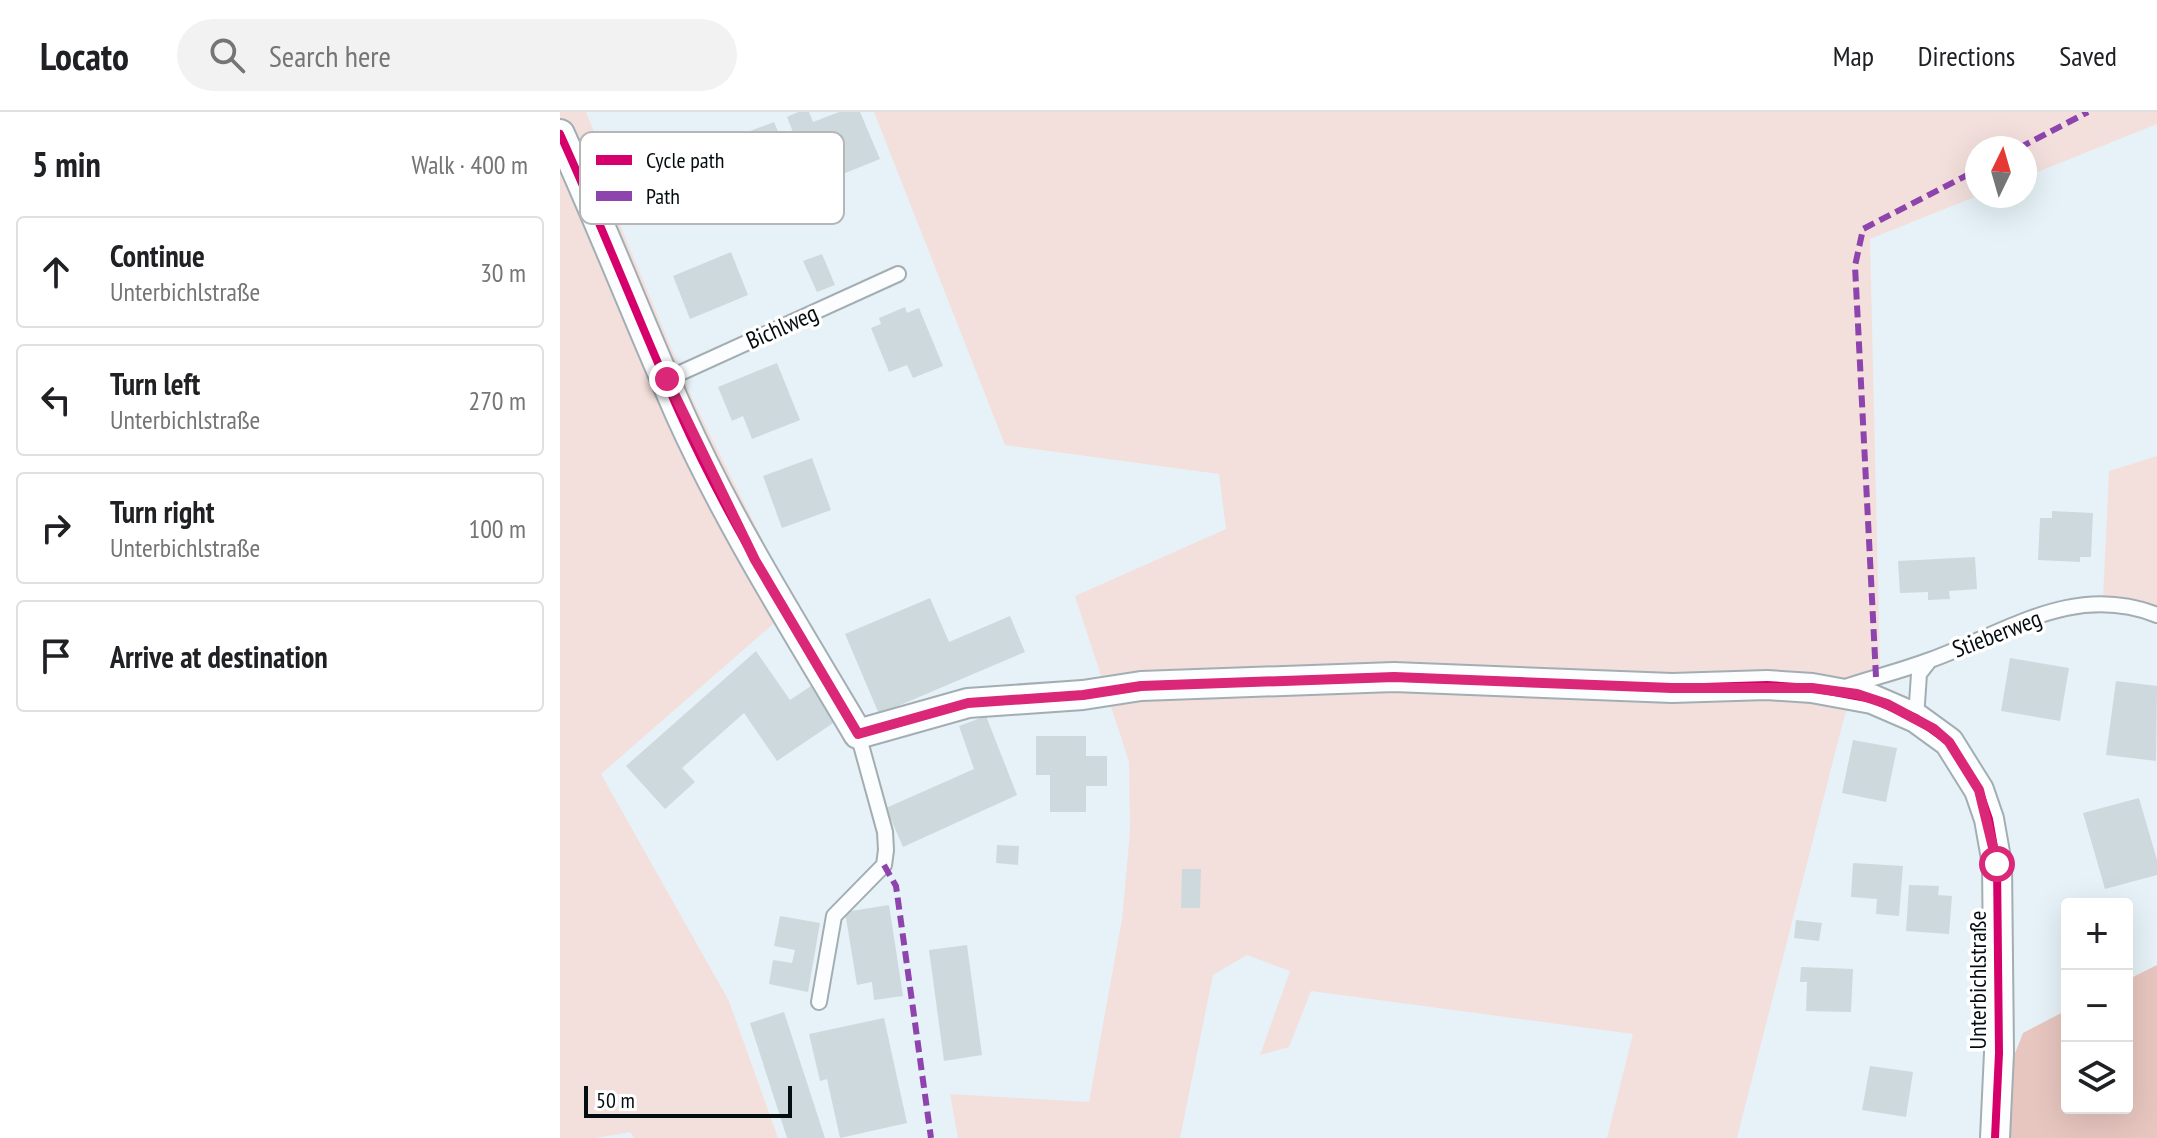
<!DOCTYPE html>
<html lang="en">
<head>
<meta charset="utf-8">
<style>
	body { margin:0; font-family:"PT Sans Narrow",sans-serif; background:#f2f2f2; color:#202124 }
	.controls { position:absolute; right:24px; bottom:24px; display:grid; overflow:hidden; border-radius:8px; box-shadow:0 8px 32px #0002 }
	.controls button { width:72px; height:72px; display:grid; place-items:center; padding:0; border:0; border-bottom:2px solid #e0e0e0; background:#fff; color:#202124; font:40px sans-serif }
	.compass { position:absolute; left:1405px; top:24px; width:72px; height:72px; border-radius:50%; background:#fff; box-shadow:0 8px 32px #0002; rotate:5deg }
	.scale { position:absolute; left:24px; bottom:20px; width:208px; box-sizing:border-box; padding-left:8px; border:4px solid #040d10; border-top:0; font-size:22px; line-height:28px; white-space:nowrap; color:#040d10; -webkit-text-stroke:6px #fff; paint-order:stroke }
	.stop { position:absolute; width:24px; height:24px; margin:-18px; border:6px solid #db2777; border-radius:50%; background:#fff }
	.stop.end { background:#db2777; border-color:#fff; box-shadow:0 2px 8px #0008 }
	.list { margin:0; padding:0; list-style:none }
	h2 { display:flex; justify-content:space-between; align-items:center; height:104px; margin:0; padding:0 32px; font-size:34px }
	h2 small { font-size:26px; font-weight:400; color:#757577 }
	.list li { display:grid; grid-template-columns:52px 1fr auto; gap:24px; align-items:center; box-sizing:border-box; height:112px; margin:0 16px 16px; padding:0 16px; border:2px solid #e0e0e0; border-radius:8px }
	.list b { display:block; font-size:30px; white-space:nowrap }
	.list p { margin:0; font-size:26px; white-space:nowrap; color:#757577 }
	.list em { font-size:26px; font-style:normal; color:#757577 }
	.icon { flex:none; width:44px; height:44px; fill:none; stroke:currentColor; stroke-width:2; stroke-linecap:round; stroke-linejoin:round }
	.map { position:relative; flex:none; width:1597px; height:1026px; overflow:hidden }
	header { display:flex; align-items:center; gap:48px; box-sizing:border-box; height:112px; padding:0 40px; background:#fff; border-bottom:2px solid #e0e0e0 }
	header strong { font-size:38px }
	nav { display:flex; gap:44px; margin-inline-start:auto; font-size:28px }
	.search { width:560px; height:72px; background:#f2f2f2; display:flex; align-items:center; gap:20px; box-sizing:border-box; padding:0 28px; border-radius:44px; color:#757577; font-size:30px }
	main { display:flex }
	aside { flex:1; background:#fff }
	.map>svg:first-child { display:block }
	.green { fill:#f3e0dd }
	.forest { fill:#e7c6bf }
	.building { fill:#ced9dd }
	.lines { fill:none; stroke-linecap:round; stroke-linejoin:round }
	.lane-casing { stroke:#a3aeb2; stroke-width:18 }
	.street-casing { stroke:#a3aeb2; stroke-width:32 }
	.lane { stroke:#fbfdfe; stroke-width:14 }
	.street { stroke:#fbfdfe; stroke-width:28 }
	.quiet { stroke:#8e44ad; stroke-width:6; stroke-dasharray:12 6; stroke-linecap:butt }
	.cycleway-casing { stroke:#fff; stroke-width:13 }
	.cycleway { stroke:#d6006c; stroke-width:8 }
	.route { stroke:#db2777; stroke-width:10 }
	.labels { text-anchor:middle; stroke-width:7; stroke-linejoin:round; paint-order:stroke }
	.street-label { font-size:24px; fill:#040d10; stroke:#fff }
	.key { fill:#fff; stroke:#b4b6b7; stroke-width:2 }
	.key-label { font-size:22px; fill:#040d10 }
</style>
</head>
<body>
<header>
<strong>Locato</strong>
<div class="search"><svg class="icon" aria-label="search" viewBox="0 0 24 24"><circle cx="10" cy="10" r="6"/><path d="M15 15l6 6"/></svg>Search here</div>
<nav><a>Map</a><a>Directions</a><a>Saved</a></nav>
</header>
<main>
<aside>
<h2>5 min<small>Walk · 400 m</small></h2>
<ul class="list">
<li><svg class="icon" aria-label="ahead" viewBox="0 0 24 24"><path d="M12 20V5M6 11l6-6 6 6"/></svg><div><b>Continue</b><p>Unterbichlstraße</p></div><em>30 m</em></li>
<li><svg class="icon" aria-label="left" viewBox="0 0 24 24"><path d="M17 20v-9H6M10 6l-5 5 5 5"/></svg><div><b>Turn left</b><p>Unterbichlstraße</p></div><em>270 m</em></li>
<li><svg class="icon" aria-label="right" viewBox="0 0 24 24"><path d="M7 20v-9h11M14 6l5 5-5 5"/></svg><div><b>Turn right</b><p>Unterbichlstraße</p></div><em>100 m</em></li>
<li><svg class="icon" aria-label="arrive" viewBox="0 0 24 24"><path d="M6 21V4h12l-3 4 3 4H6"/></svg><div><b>Arrive at destination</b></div></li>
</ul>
</aside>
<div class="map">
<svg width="1597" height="1026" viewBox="0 0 1597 1026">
	<rect width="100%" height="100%" fill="#e6f2f7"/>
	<path class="green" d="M0 0H26L48 53 41 67 133 288 235 493 41 662 169 889 218 1026H74L70 1020 36 1026H0Z
		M314 0H1597V12L1465 65V36H1417V84L1310 127 1320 556 1285 602 1177 1026H1047L1073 922 751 879 729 935 700 943 730 859 687 843 653 863 620 1026H398L390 982 529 990 562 807 570 719 569 650 515 484 666 417 659 362 445 333Z
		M1597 344V494L1543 486 1549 359Z"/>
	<path class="forest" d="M1597 853V1026H1422L1463 921 1507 898V996H1567V868Z"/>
	<path class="building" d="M238 0H249L253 10 279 0H300L320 47 268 68 260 48 246 53 227 5Z
		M214 10 228 43 212 50 221 70 177 89 171 76 159 82 144 47 159 40 155 32Z
		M171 140 188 183 130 207 113 164Z
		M262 142 275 173 257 180 243 149Z
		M345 195 347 201 359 196 383 254 353 266 347 253 329 260 311 216 321 212 319 206Z
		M217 251 240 308 192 327 183 304 172 309 158 275Z
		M252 346 271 398 222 416 203 364Z
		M1492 399 1533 401 1531 445H1520V450L1478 448 1480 406H1492Z
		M1415 445 1417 477 1389 479 1390 487 1368 488V480L1340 481 1338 449Z
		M370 486 389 530 450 504 465 540 319 602 285 522Z
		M196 539 230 588 254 572 279 607 217 649 184 601 122 656 135 670 105 697 66 654Z
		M1450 546 1509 556 1500 609 1441 599Z
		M1556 569 1597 574 1596 649 1546 643Z
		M426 604 457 683 343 735 326 696 414 657 399 614Z
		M476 624H526V644H547V674H526V700H490V663H476Z
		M1293 628 1337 636 1326 690 1282 681Z
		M1579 686 1597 748V763L1545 777 1523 701Z
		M437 733 459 734 458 753 436 751Z
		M1293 751 1343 754 1339 804 1316 802 1317 787 1291 785Z
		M622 757H641L640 796H621Z
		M1349 773 1379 774 1378 783 1392 784 1389 822 1346 819Z
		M329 793 343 884 314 888 312 870 297 873 285 800Z
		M220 804 260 811 248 880 209 872 213 848 232 851 235 838 214 834Z
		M1236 808 1262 811 1259 829 1234 826Z
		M407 833 422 943 384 949 369 838Z
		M1241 855 1293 857 1291 900 1246 899 1247 870H1240Z
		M224 900 265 1026H227L190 911Z
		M324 906 347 1011 280 1026 267 967 260 969 249 922Z
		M1310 954 1353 960 1346 1005 1302 998Z"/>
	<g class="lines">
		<defs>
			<path id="lane" d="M107 267 338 162
				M1282 576C1311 566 1341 559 1370 548 1446 521 1513 470 1597 503
				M1356 606 1359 562 1370 548
				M259 890 274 804 324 753 326 738 325 720 298 622"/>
			<path id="street" d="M0 22C42 114 79 209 120 302 170 413 236 517 298 622L408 591 523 583 581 574 834 565 1112 576 1207 573 1252 576 1312 587 1356 606 1389 630 1419 678 1429 707 1437 752 1439 941 1435 1026"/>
		</defs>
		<use href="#lane" class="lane-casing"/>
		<use href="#street" class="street-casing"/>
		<use href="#lane" class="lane"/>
		<use href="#street" class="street"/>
		<path class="quiet" d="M1459 36 1528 0
			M1316 565 1295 154 1303 117 1417 58
			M324 753 336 774 371 1026"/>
		<defs>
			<path id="cycleway" d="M0 22C42 114 79 209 120 302 170 413 236 517 298 622L408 591 523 583 581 574 834 565 1112 576 1207 573 1252 576 1312 587 1356 606 1389 630 1419 678 1429 707 1437 752 1439 941 1435 1026"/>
		</defs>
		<use href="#cycleway" class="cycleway-casing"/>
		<use href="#cycleway" class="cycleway"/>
	</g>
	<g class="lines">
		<path class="route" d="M107 267 195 448 298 622 408 591 523 583 581 574 834 565 1112 576H1252L1297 582 1327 592 1374 617 1389 630 1419 678 1437 752"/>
	</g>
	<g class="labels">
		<g class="street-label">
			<text transform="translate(222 215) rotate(-24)" y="8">Bichlweg</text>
			<text transform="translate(1437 522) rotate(-21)" y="8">Stieberweg</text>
			<text transform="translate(1418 868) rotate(-90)" y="8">Unterbichlstraße</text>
		</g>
	</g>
	<rect x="20" y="20" width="264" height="92" rx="12" class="key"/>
	<rect x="36" y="43" width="36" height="10" fill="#d6006c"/>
	<rect x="36" y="79" width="36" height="10" fill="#8e44ad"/>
	<g class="key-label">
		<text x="86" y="56">Cycle path</text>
		<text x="86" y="92">Path</text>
	</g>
</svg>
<div class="controls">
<button>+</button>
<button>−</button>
<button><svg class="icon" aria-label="layers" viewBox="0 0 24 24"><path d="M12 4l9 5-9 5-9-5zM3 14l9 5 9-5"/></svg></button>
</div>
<svg class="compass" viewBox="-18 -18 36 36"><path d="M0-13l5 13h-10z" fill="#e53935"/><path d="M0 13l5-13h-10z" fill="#757577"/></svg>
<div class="scale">50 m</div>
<div class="stop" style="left:1437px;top:752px"></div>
<div class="stop end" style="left:107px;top:267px"></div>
</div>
</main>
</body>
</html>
